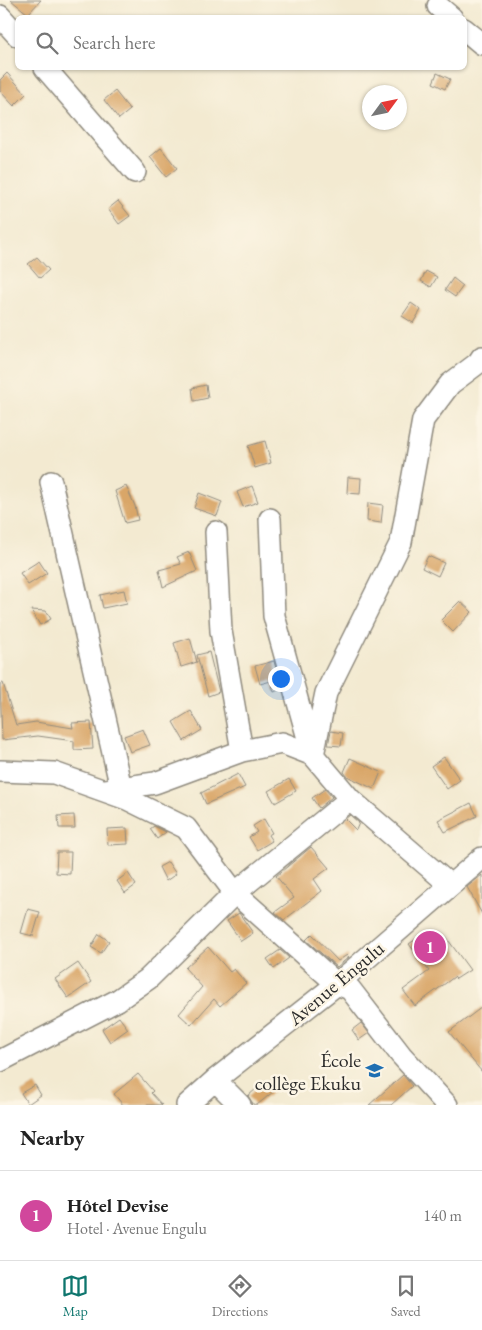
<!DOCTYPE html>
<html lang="en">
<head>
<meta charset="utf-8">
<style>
	body { margin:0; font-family:"EB Garamond",serif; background:#f2f2f2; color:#222 }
	.compass { position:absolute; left:362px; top:85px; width:45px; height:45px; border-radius:50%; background:#fff; box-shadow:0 1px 4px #0004; rotate:57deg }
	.you { position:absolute; left:280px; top:678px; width:18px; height:18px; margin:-12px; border:4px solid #fff; border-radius:50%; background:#1a73e8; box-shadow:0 0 0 8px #1a73e833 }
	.badge { display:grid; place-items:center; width:32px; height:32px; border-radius:50%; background:#0f766e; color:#fff; font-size:16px; font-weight:700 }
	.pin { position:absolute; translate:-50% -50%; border:2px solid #fff; box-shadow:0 1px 5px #0006 }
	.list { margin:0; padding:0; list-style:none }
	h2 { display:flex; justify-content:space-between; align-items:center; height:65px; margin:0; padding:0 20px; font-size:21px }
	h2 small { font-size:16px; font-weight:400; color:#767676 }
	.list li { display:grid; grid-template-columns:32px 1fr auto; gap:15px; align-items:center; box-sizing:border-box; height:90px; padding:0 20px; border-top:1px solid #e0e0e0 }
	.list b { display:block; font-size:19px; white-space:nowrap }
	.list p { margin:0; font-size:16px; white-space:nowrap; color:#767676 }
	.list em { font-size:16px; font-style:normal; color:#767676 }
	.icon { flex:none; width:28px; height:28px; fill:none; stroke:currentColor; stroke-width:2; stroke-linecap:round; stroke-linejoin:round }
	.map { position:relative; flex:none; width:482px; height:1105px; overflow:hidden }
	.search { position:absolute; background:#fff; box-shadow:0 1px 4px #0004; left:15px; right:15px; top:15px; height:55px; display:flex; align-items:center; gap:12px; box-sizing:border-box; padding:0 18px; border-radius:8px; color:#767676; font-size:19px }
	.sheet { height:155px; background:#fff }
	nav { display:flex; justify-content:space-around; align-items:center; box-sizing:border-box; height:70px; border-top:1px solid #e0e0e0; background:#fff; font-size:14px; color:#767676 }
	nav a { display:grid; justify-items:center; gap:2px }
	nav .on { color:#0f766e }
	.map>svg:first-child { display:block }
	.building { fill:#d9a667 }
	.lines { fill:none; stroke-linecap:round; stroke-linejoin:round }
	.minor-casing { stroke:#8f8a7e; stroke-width:24 }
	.minor { stroke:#fff; stroke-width:21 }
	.labels { text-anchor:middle; stroke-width:5; stroke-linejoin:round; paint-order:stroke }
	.street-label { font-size:20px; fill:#2b2b2b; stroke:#fcf5e5 }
	.poi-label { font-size:20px; fill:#2b2b2b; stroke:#fcf5e5; text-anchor:end }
</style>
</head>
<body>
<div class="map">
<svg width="482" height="1105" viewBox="0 0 482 1105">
	<rect width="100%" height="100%" fill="#fcf5e5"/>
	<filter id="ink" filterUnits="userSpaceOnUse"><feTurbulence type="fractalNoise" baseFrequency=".02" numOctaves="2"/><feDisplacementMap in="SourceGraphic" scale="10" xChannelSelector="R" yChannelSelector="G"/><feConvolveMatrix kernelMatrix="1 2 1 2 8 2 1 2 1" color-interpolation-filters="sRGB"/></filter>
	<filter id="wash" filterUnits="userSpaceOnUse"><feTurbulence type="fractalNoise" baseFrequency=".0096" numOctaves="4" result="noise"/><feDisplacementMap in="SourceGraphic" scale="20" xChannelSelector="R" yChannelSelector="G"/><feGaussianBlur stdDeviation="1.12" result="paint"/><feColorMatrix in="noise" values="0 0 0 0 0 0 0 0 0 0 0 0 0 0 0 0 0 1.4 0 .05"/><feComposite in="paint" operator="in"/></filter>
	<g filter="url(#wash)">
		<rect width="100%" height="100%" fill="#f3ead1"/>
		<g id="blocks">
			<path class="building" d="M11 0H41L28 14Z
				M7 73 26 94 14 106 0 91V80Z
				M437 73 450 79 445 89 433 83Z
				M115 91 130 110 119 119 104 100Z
				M161 148 177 168 166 177 150 157Z
				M118 201 130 216 119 224 108 209Z
				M37 257 49 270 40 278 28 264Z
				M426 271 437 277 431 287 421 281Z
				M453 278 463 286 455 297 445 290Z
				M411 303 421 310 413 323 402 316Z
				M206 385 208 398 194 401 192 388Z
				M265 441 271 463 255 468 248 446Z
				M348 477 361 478 360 494 347 493Z
				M126 486 135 506 138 520 125 523 115 491Z
				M252 486 258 502 243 507 237 492Z
				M199 493 222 502 217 516 194 508Z
				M368 503 383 505 381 523 367 521Z
				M189 552 197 571 163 587 159 570 181 564 177 557Z
				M428 556 444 563 438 576 422 568Z
				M39 561 47 573 28 585 20 573Z
				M124 590 127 603 103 608 100 595Z
				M460 601 472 612 453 632 441 620Z
				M31 610 46 611 51 619 40 625Z
				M190 638 197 662 181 667 174 643Z
				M209 652 219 692 208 696 197 655Z
				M274 661 281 689 274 692 271 681 260 684 255 666Z
				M3 683 16 725 36 722 73 728 72 723 91 722 93 749 74 750V741L38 736 2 740 0 684Z
				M191 711 202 730 184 741 173 722Z
				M143 729 150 745 130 752 124 736Z
				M331 731 343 733 341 746 328 745Z
				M444 757 460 780 447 789 431 766Z
				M350 758 381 772 374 789 347 776 344 772Z
				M238 774 245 787 206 804 201 793Z
				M289 779 296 791 275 803 268 791Z
				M325 789 332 797 319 808 312 798Z
				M471 803 477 816 445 832 438 820Z
				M74 815 75 828H59L58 816Z
				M350 815 359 823 356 830 345 819Z
				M264 819 272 833 268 835 272 841 257 850 249 837 257 832 253 826Z
				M154 826 166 832 157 839 150 829Z
				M127 828 128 844 108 845 107 829Z
				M311 847 329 868 314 879 322 891 284 920 275 912 294 898 276 876Z
				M57 852H71L70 874 56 873Z
				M168 862 176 874 166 881 159 867Z
				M128 873 136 885 125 893 117 881Z
				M482 875V914L467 887Z
				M28 909 40 912 33 936 21 933Z
				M239 913 253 933 241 941 227 921Z
				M426 932 435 944 446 937 470 970 456 979 454 977 415 1006 403 990 429 971 409 944Z
				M99 934 109 941 101 953 91 947Z
				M312 934 338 961 347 955 349 957 337 967 306 940Z
				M208 947 230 972 234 969 246 983 220 1006 214 999 191 1025 179 1014 202 987 185 968Z
				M280 950 289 958 274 969 267 959Z
				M78 963 91 982 68 998 55 979Z
				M482 1007V1072L449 1032Z
				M119 1017 128 1029 110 1042 102 1029Z
				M361 1023 369 1033 359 1040 352 1030Z
				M138 1074 153 1091 151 1093 162 1105H123L114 1094Z
				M403 1075 412 1086 391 1105H369Z
				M265 1081 274 1091 257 1105H254L248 1096Z
				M35 1085 41 1095 28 1104 21 1093Z"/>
		</g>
	</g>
	<g filter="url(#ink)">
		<use href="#blocks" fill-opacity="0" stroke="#8f8a7e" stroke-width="1"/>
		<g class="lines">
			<defs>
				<path id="minor" d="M438 6 452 18
					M0 16 18 36
					M464 29 482 44
					M45 68 135 172
					M51 482 121 788
					M270 519 274 616 312 753
					M216 532 221 631 242 751
					M313 755 326 693 401 542 423 420 450 384 478 363 482 357
					M0 771 54 773 127 799 186 828 235 893 337 984 350 989 401 1055 447 1105
					M106 790 155 783 242 751 282 743 313 755 350 799 450 885
					M0 1061 118 1000 148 979 235 893 350 799
					M215 1080 240 1105
					M187 1105 215 1080 337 984 482 858"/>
			</defs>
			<use href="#minor" class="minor-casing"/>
			<use href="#minor" class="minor"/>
		</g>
	</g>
	<defs>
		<symbol id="university-bare" viewBox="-9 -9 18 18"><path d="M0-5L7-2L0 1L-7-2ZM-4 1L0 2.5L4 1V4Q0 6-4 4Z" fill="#1f6fb2" stroke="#fcf5e5" stroke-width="2.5" paint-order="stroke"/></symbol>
	</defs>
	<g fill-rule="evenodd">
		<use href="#university-bare" x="362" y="1058" width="25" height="25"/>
	</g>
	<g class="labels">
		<g class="street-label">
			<text transform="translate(336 983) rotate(-40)" y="7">Avenue Engulu</text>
		</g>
		<g class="poi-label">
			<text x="361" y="1067">École<tspan x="361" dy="23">collège Ekuku</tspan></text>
		</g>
	</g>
</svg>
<svg class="compass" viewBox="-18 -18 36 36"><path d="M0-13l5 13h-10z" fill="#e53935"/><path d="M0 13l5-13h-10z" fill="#767676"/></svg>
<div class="you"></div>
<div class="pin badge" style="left:430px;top:947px;background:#d1479c">1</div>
<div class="search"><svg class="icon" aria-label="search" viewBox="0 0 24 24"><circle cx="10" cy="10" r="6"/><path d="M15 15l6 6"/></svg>Search here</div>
</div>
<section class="sheet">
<h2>Nearby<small></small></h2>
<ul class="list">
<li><span class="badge" style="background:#d1479c">1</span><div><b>Hôtel Devise</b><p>Hotel · Avenue Engulu</p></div><em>140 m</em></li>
</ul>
</section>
<nav>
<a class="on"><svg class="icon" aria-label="map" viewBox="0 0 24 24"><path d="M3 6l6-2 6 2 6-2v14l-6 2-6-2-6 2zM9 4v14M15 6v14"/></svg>Map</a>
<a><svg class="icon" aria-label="directions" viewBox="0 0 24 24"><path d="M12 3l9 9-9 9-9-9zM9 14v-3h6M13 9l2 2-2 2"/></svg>Directions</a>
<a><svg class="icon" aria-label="saved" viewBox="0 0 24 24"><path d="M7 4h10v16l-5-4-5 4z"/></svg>Saved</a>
</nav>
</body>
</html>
